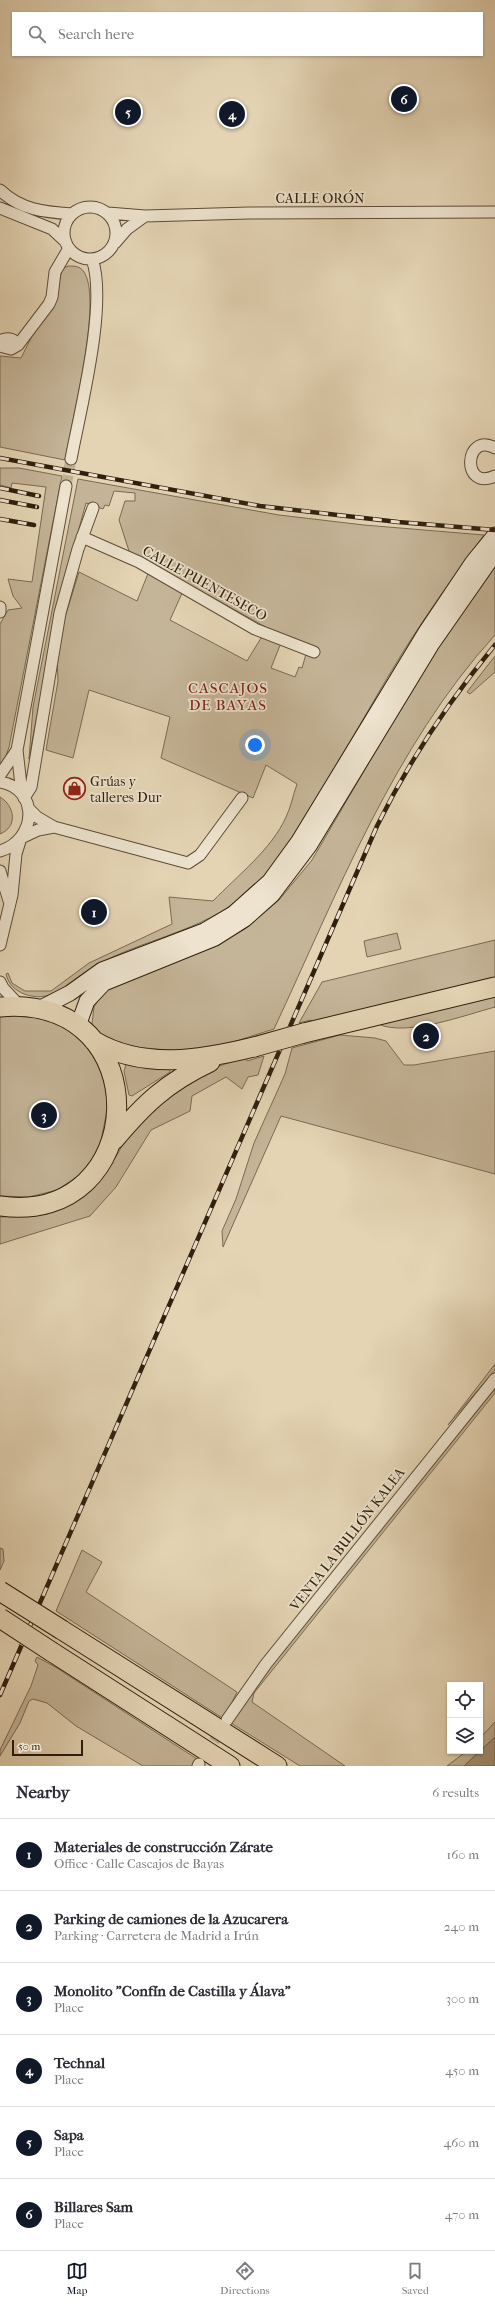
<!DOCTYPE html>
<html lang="en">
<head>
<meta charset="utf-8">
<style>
	body { margin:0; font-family:"IM FELL French Canon",serif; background:#f7f7f7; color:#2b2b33 }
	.controls { position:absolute; right:12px; bottom:12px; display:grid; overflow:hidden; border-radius:0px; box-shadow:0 1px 3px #0004 }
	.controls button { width:36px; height:36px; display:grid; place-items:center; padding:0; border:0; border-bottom:1px solid #e1e1e2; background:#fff; color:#2b2b33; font:20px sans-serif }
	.scale { position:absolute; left:12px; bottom:10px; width:71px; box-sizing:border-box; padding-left:4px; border:2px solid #301f0e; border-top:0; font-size:11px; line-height:14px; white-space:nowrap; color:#301f0e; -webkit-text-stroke:3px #ede3ce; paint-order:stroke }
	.you { position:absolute; left:255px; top:745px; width:14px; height:14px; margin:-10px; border:3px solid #fff; border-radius:50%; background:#1a73e8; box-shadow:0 0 0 6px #1a73e833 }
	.badge { display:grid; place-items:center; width:26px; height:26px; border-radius:50%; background:#111827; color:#fff; font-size:13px; font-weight:700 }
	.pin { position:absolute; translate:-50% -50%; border:2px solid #fff; box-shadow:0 1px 4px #0006 }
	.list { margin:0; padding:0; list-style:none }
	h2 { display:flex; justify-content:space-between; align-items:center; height:52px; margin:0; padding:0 16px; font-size:17px }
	h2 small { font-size:13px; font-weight:400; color:#7c7c81 }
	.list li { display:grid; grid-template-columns:26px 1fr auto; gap:12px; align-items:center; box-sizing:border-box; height:72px; padding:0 16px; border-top:1px solid #e1e1e2 }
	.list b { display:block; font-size:15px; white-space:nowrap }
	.list p { margin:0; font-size:13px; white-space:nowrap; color:#7c7c81 }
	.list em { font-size:13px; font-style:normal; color:#7c7c81 }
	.icon { flex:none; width:22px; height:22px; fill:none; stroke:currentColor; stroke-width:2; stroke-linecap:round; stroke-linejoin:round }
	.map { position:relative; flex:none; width:495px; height:1766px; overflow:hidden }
	.search { position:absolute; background:#fff; box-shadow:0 1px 3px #0004; left:12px; right:12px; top:12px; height:44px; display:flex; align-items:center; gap:10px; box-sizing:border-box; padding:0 14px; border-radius:0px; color:#7c7c81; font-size:15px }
	.sheet { height:484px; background:#fff }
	nav { display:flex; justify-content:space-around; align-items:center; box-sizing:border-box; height:56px; border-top:1px solid #e1e1e2; background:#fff; font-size:11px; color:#7c7c81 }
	nav a { display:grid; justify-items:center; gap:2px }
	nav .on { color:#111827 }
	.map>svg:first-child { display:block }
	.green { fill:#c5b598; stroke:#7a6a53 }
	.water { fill:#a7967c; stroke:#776650 }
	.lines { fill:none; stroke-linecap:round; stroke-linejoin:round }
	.street-tunnel { stroke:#c0b093; stroke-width:11; stroke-dasharray:11 5.5; stroke-linecap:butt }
	.street-casing { stroke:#5d4c38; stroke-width:13 }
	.secondary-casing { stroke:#301f0e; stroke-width:17 }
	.highway-casing { stroke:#301f0e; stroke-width:21 }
	.street { stroke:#ede3ce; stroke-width:11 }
	.secondary { stroke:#ede3ce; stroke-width:15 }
	.highway { stroke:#e4d4b4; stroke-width:19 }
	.rail-casing { stroke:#301f0e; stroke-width:4.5 }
	.rail { stroke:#ede3ce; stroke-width:3; stroke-dasharray:9; stroke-linecap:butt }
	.highway-bridge-casing { stroke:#301f0e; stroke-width:21; stroke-linecap:butt }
	.highway-bridge { stroke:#e4d4b4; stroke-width:19 }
	.labels { text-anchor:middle; stroke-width:3.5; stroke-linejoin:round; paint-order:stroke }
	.street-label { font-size:14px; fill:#301f0e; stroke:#ede3ce }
	.poi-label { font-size:14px; fill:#301f0e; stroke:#ede3ce; text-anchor:start }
	.neighbourhood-label { font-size:15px; letter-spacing:1px; fill:#7a1f14; stroke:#ede3ce }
</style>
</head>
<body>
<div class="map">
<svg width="495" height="1766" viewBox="0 0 495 1766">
	<rect width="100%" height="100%" fill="#e4d4b4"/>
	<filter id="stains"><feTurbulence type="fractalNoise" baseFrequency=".005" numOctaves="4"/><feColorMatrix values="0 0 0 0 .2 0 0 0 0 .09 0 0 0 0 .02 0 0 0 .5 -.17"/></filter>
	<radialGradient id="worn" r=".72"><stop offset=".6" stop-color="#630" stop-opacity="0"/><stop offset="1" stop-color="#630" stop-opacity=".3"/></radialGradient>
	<path class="green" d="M68 266C75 266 80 266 84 272 103 300 71 424 65 460L0 447V356L21 358 59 282 62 269Z
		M0 468H19L62 476 9 747 6 756 0 764V624L8 610 22 608 13 596 8 579 32 582 46 487 12 483 11 488 0 485Z
		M78 479 279 515 364 525 484 535C456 573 428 612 403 652 381 687 361 724 339 760 310 808 284 865 238 900 192 936 131 941 84 973 74 979 66 988 55 993 37 1002 10 994 6 974L8 973 12 983 25 991H51L89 963 172 924 169 897 213 901C237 876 272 849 286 817 291 807 293 795 297 784L266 765 253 798 161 758 170 717 89 690 73 758 46 750 58 681 57 656 65 617 79 572 137 601 149 571 183 591 170 620 247 661 261 638 265 637 281 643 271 668 295 677 299 667 302 668 306 654 271 630 129 551 119 520 125 501H135V493L114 491 109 506 105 505 103 509 86 503C62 588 44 673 29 759L33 707Z
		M495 564V635C394 746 337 894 274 1029L233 1042 190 1052 135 1047 110 1042 101 1036 92 1024 94 1007 101 996 109 989 126 980 211 947 245 929 279 900 312 860 433 653Z
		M495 656V672L470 694 467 692Z
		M0 797C15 806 18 827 0 834Z
		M397 933 401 949 367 957 364 941Z
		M495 940V977L313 1023 311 1020 299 1023 322 982Z
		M495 994V1007C465 1015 407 1037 378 1024Z
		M8 1015 36 1016 63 1026 86 1044 102 1068 110 1095 99 1151 81 1174 57 1190 29 1197 0 1196V1017Z
		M340 1035 375 1038 386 1041 404 1065H414L495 1051V1174L281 1116 223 1247 222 1231 236 1199 254 1143 285 1074 292 1048Z
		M264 1056 258 1075 248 1077 242 1089 226 1077 192 1096 190 1111 151 1130 116 1187 90 1216 0 1244V1217L47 1214 77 1201 98 1183 117 1155 130 1131 193 1075 246 1057 247 1061Z
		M126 1064 170 1067V1072L132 1096 129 1095 124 1071Z
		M495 1364V1370L448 1425Z
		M495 1386V1393L254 1693 252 1702 345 1766H300L231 1723 280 1652Z
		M0 1548 3 1549 4 1561 0 1570Z
		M82 1550 102 1562 86 1592 237 1692 224 1719 56 1611Z
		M37 1657 57 1668 197 1759 193 1766H143L76 1726 47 1703 33 1699 29 1701 20 1723 0 1756V1750L31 1686 38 1665 35 1661Z
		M495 1722V1737L480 1751V1738Z
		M467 1751H480L464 1766H447Z"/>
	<path class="water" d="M495 1737V1766H464Z"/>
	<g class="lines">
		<path class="street-tunnel" d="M66 486 71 459
			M205 1755 224 1726"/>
		<defs>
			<path id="street" d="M0 190C21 210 44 212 72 214
				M64 233a26 26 0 1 1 52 0a26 26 0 1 1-52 0Z
				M0 208 52 229 66 242
				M108 213 145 216 249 213 495 212
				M115 243 127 229 145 216
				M0 341C6 337 14 338 18 345L11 349 0 346
				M18 345 49 304 52 297 55 272 69 248
				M495 448C464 431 461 492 495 476
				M71 459C80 411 108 303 92 259
				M82 537 139 562 255 629 314 652
				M0 607V612
				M0 775 17 750
				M0 782C40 789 37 840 0 851
				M22 794 17 750 66 486
				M24 798 31 787 60 613 78 549 93 508
				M28 808 37 817 54 827 188 863 200 855 242 798
				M23 837 38 830 54 827
				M0 871 9 901
				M0 945 12 895 16 854 20 841
				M0 982 3 988 19 1005
				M227 1720 266 1664 495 1379
				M198 1766 199 1764"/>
			<path id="secondary" d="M41 1008 70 993 102 970 204 931 233 914 270 881 299 841 426 632 473 562 495 535
				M78 1026 87 1001 104 983 215 938 245 919 272 895 309 846 431 645 495 553"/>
			<path id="highway" d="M0 1007C161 993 150 1227 0 1206
				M304 1033 495 987
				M94 1041C143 1070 201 1060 254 1047
				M114 1140C144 1104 166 1083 210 1062
				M62 1630 277 1766
				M52 1652 230 1766"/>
		</defs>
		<use href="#street" class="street-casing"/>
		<use href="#secondary" class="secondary-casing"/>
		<use href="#highway" class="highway-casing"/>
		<use href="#street" class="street"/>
		<use href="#secondary" class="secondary"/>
		<use href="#highway" class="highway"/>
		<defs>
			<path id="rail" d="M0 458 260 506 398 522 495 530
				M0 488 39 496
				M0 500 37 507
				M0 519 34 525
				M0 1695 377 826C409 761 449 701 495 645"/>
		</defs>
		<use href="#rail" class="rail-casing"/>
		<use href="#rail" class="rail"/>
		<defs>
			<path id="highway-bridge" d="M254 1047 304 1033
				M0 1591 62 1630
				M0 1618 52 1652"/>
		</defs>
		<use href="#highway-bridge" class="highway-bridge-casing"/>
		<use href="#highway-bridge" class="highway-bridge"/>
	</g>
	<defs>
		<symbol id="shop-ring" viewBox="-11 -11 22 22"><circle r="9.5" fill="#ede3ce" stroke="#8f2418" stroke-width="1.5"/><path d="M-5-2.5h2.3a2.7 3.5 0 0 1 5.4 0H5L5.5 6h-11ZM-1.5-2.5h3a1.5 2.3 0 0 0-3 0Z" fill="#8f2418"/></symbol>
	</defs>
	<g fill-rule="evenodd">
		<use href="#shop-ring" x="62" y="776" width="25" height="25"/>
	</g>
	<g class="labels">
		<g class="street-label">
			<text x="320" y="203">CALLE ORÓN</text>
			<text transform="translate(205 583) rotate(29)" y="5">CALLE PUENTESECO</text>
			<text transform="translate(347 1539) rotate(-52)" y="5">VENTA LA BULLÓN KALEA</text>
		</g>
		<g class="poi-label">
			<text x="90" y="786">Grúas y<tspan x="90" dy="16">talleres Dur</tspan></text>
		</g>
		<g class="neighbourhood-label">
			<text x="228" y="693">CASCAJOS<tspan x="228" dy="17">DE BAYAS</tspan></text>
		</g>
	</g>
	<rect width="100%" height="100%" filter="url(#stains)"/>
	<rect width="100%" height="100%" fill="url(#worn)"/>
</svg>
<div class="controls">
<button><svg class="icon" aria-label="locate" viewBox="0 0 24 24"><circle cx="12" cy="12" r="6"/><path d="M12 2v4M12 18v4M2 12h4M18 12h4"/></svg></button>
<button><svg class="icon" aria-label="layers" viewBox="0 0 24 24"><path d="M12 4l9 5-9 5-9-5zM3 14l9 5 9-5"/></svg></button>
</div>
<div class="scale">50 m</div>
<div class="you"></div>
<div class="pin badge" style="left:94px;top:912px">1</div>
<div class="pin badge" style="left:426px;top:1036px">2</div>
<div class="pin badge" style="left:44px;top:1115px">3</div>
<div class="pin badge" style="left:232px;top:114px">4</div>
<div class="pin badge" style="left:128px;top:112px">5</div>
<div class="pin badge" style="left:404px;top:99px">6</div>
<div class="search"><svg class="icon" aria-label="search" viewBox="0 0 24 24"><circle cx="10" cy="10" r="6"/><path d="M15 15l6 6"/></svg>Search here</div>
</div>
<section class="sheet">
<h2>Nearby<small>6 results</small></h2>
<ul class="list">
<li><span class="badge">1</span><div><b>Materiales de construcción Zárate</b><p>Office · Calle Cascajos de Bayas</p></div><em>160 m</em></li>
<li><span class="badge">2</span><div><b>Parking de camiones de la Azucarera</b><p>Parking · Carretera de Madrid a Irún</p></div><em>240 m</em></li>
<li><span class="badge">3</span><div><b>Monolito &quot;Confín de Castilla y Álava&quot;</b><p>Place</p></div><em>300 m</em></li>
<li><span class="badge">4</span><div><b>Technal</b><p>Place</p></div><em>450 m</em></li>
<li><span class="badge">5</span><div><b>Sapa</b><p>Place</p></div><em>460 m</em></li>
<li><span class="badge">6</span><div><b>Billares Sam</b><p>Place</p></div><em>470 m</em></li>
</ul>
</section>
<nav>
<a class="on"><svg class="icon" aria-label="map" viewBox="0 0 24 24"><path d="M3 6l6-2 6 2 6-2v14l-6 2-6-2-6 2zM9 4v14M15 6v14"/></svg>Map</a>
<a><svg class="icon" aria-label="directions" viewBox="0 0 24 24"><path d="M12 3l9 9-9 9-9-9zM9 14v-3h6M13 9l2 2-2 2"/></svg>Directions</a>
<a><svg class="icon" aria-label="saved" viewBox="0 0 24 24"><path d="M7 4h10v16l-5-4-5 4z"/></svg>Saved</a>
</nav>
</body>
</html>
